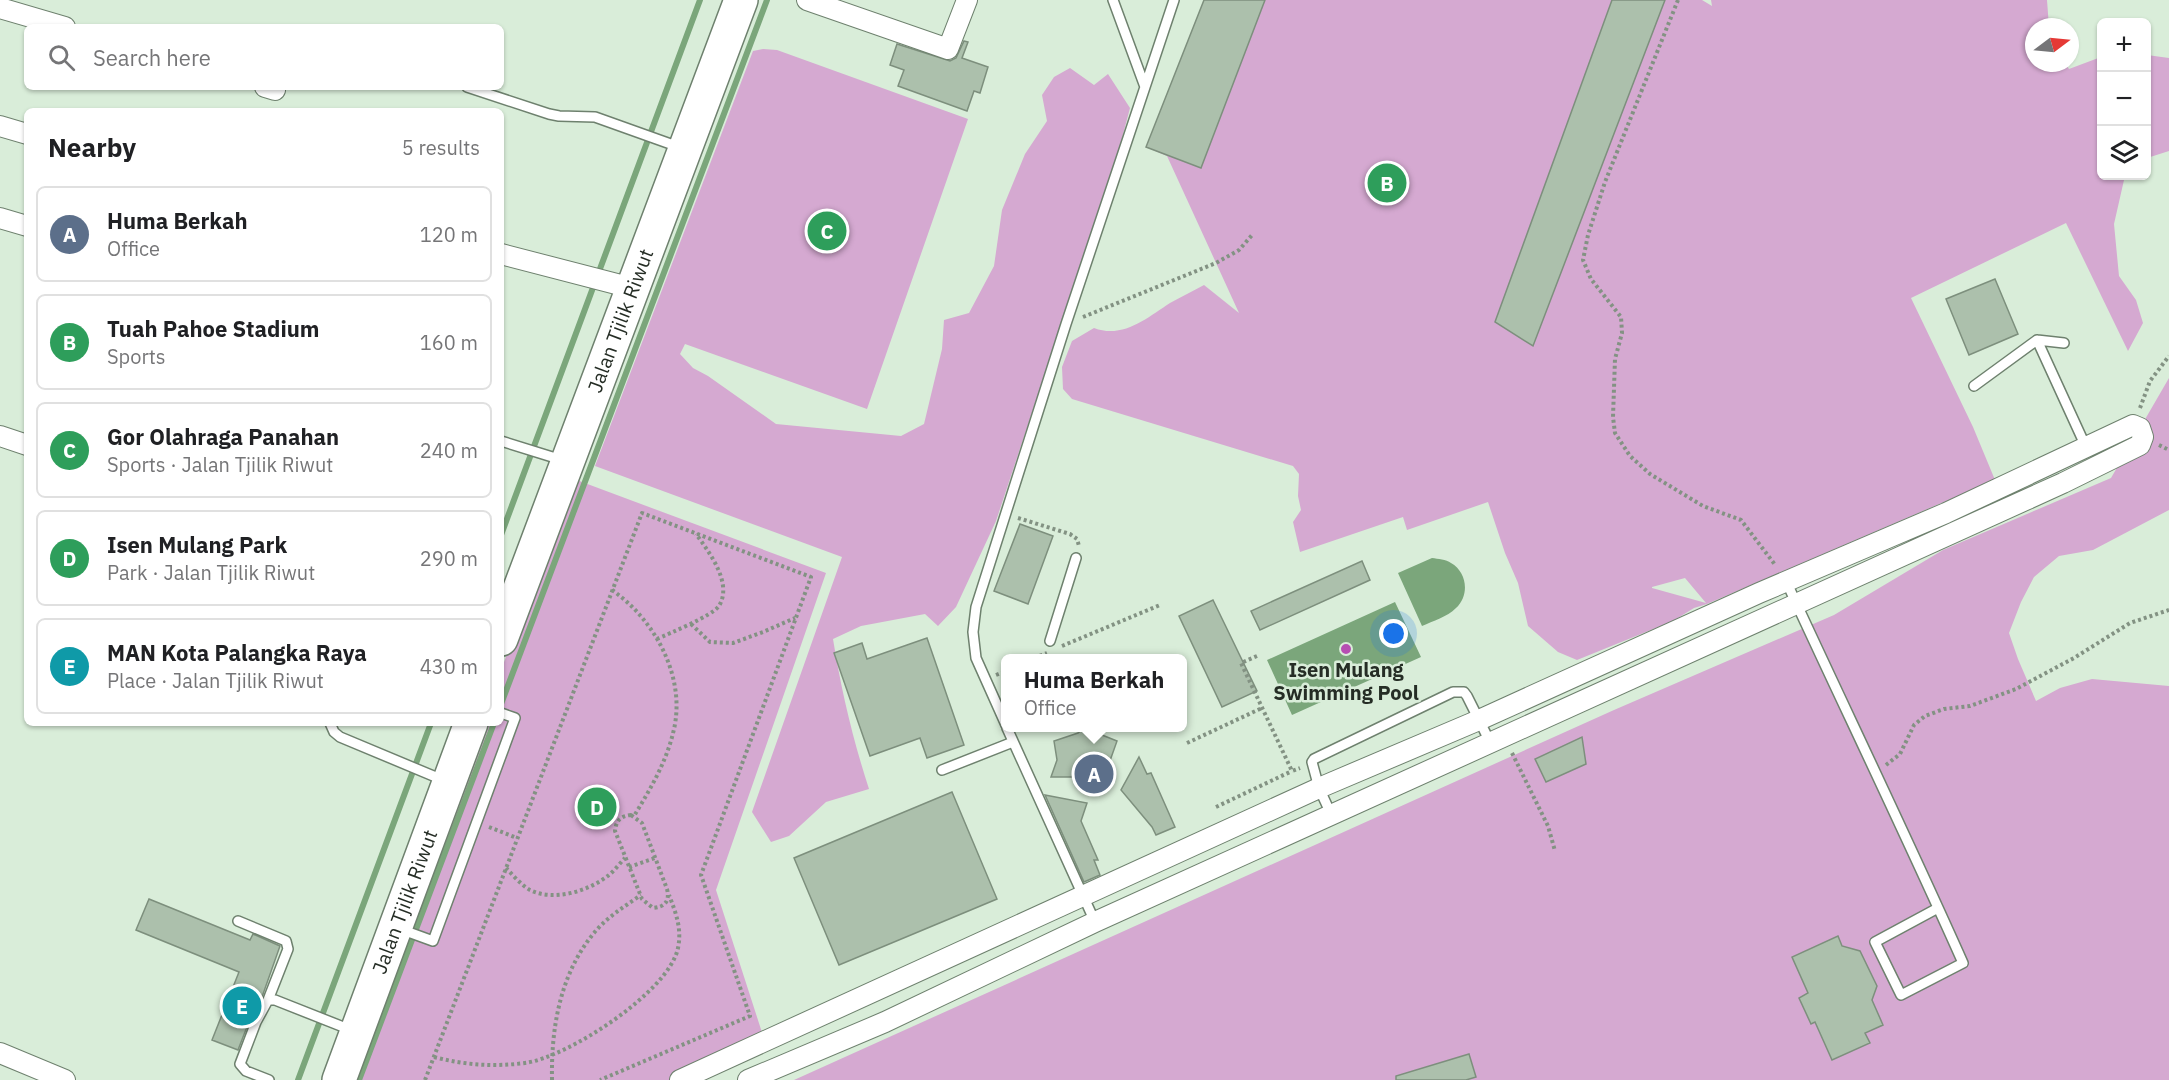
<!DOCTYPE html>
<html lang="en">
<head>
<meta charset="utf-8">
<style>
	body { margin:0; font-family:"IBM Plex Sans",sans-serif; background:#f2f2f2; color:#202124 }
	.controls { position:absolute; right:18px; top:18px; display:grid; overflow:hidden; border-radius:9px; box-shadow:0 2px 4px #0004 }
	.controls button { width:54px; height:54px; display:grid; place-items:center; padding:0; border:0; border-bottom:2px solid #e0e0e0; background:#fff; color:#202124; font:30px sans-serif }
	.compass { position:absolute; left:2025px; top:18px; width:54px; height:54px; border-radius:50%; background:#fff; box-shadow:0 2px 4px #0004; rotate:74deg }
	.you { position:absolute; left:1394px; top:634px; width:21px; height:21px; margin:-15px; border:4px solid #fff; border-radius:50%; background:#1a73e8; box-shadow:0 0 0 9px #1a73e833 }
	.badge { display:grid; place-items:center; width:39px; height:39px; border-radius:50%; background:#111827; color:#fff; font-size:20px; font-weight:700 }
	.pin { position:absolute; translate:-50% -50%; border:3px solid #fff; box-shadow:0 2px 6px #0006 }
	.popup { position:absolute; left:1001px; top:654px; width:186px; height:78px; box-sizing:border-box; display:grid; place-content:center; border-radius:9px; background:#fff; filter:drop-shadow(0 2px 4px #0005); font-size:20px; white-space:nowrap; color:#757577 }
	.popup b { font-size:22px; color:#202124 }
	.popup::after { content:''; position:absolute; left:50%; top:100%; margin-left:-12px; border:12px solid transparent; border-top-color:#fff }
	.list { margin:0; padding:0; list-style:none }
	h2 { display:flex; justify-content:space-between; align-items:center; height:78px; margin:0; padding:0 24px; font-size:26px }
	h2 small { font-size:20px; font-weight:400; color:#757577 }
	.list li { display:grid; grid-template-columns:39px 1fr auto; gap:18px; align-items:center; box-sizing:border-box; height:96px; margin:0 12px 12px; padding:0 12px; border:2px solid #e0e0e0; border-radius:9px }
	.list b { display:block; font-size:22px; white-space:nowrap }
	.list p { margin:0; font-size:20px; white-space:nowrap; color:#757577 }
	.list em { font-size:20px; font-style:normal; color:#757577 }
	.icon { flex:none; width:33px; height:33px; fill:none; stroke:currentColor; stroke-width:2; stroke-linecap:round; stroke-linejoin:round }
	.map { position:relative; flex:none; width:2169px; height:1080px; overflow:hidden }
	.search { position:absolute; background:#fff; box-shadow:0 2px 4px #0004; left:24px; top:24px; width:480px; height:66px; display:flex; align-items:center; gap:15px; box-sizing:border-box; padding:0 21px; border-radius:9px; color:#757577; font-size:22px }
	.panel { position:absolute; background:#fff; box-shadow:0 2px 4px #0004; left:24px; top:108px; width:480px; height:618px; border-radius:9px }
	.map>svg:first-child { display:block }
	.green { fill:#d5a9d1; fill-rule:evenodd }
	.water { fill:#7ba67b }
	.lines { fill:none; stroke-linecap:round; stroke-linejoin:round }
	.stream { stroke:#7ba67b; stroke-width:6 }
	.building { fill:#acc0ac; stroke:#7d8f7d; stroke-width:1.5 }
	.lane-casing { stroke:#6e816e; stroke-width:12 }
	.street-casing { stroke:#6e816e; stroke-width:22 }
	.highway-casing { stroke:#6e816e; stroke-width:36 }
	.path { stroke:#839283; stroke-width:4; stroke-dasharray:3 3; stroke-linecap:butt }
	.lane { stroke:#fff; stroke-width:9 }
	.street { stroke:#fff; stroke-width:20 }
	.highway { stroke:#fff; stroke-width:33 }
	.poi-dot { fill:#b64fb2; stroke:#d9edd9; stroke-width:2 }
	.labels { text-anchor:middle; stroke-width:5; stroke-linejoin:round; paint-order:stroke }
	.street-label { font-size:20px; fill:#252d25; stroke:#d9edd9 }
	.poi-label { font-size:20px; font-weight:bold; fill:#252d25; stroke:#d9edd9 }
</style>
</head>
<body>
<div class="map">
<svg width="2169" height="1080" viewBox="0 0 2169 1080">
	<rect width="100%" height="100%" fill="#d9edd9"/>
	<path class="green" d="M1204 0H1702L1712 6 1711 0H2047L2049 27H2034V63H2065L2069 69 2101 57 2102 176H2128L2124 180 2114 224 2119 276 2136 300 2143 323 2128 351 2066 223 1911 298 1973 427 1995 480 1707 604 1694 608 1673 621 1577 660 1558 652 1528 626 1518 583 1505 553 1488 502 1407 530 1403 517 1300 552 1293 522 1301 510 1298 496 1299 474 1293 466 1072 399 1063 389 1062 367 1072 341 1094 328C1123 339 1147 318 1170 303 1181 297 1193 291 1204 285L1239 313 1167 156 1146 147ZM1685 578 1706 603 1652 588V587Z
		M763 49 777 50 968 119 867 409 685 344 680 354 693 368 708 376 776 424 901 436 924 424 942 349 944 320 969 313 994 266 1002 210 1025 154 1047 121 1042 95 1054 77 1070 68 1094 85 1108 74 1130 108 1117 157 996 521 956 607 938 626 925 614 861 626 833 639C841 689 853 740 869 789L826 802 789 836 771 842 752 812 842 557 595 466 753 51Z
		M2147 55 2169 58V151L2147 158Z
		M2169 378V510L2093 550 2059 556 2034 577 2021 602 2009 633 2018 659 2036 701 2060 688 2092 679 2169 686V1080H794L1614 710 1834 615 1943 550 2111 478Z
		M574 479 826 573 716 890 767 1048 699 1080H344L481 723H501V670Z"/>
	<path class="water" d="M1432 558C1438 559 1446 559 1451 563 1467 572 1470 595 1456 608 1447 617 1433 621 1422 626L1398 573Z
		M1395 602 1421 657 1292 715 1267 660Z"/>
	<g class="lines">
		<path class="stream" d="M501 535 700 0
			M501 704 767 0
			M298 1080 431 723
			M359 1080 494 723"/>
	</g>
	<path class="building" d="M1204 0H1265L1201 168 1146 147Z
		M1612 0H1665L1533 346 1495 322Z
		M964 41 968 42 962 58 988 67 980 93 974 91 967 111 898 86 904 70 890 65 897 44 950 61 956 58Z
		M1995 279 2018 334 1969 355 1946 299Z
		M1020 524 1053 536 1028 604 994 591Z
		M1362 561 1370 580 1260 630 1251 611Z
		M1213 600 1257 691 1222 707 1179 616Z
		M927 638 964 745 927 758 920 738 870 756 834 653 862 643 867 659Z
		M1084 728H1091L1097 733 1117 741 1106 772 1099 762 1094 777H1051L1057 760 1054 741 1078 733Z
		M1582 737 1586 764 1546 782 1535 759Z
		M1139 757 1147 774 1151 773 1175 827 1156 835 1152 827 1121 790Z
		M952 792 997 899 839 965 794 858Z
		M1045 795 1087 803 1081 821 1098 860H1094L1100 875 1084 882Z
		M149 899 250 940 253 934 280 946 262 997 250 1019 238 1050 212 1040 239 972 136 930Z
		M1838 936 1842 946 1860 951 1877 986 1872 1000 1883 1025 1865 1033 1870 1043 1832 1060 1815 1022 1811 1024 1799 998 1808 993 1792 957Z
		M1469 1054 1476 1077 1466 1080H1396V1076Z"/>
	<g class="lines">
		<defs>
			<path id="lane" d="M1113 0 1145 87
				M467 87 549 114 559 116 595 117 679 147
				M2064 343 2037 340 2086 447
				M1974 386 2037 340
				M501 441 562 460
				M1786 581C1845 709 1906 835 1963 963L1901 995 1875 942 1938 908
				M1050 641 1076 558
				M330 723 334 732 340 737 443 780
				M1006 725 976 658 973 632 976 607 1066 324 1174 0
				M1007 728 1095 922
				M942 770 1013 742
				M1331 814 1319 788 1312 762 1314 759 1453 692H1464L1467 696 1490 742
				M238 921 286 941 288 949 268 1000
				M400 929 433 941 515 718 501 713
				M269 1080 246 1071 240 1064 256 1022 268 1000H275L351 1030"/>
			<path id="street" d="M807 0 948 49 967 0
				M0 8 65 27
				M265 87 275 90
				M0 126 27 134
				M0 218 27 226
				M501 254 632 288
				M0 436 27 445
				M0 1053 65 1080
				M680 1080 1319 788 1479 720 1759 593 1946 513 2133 425 2140 428 2143 437 2140 445 2063 483 1095 922 885 1022 748 1080"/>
			<g id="highway">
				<path id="s1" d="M501 639 741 0"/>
				<path id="s2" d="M339 1080 471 723"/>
			</g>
		</defs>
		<use href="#lane" class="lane-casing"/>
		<use href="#street" class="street-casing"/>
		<use href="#highway" class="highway-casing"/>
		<path class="path" d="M1678 0 1605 182 1588 235 1583 260 1591 279 1621 317 1622 333 1615 359 1613 417 1615 433 1630 456 1650 474 1703 506 1741 520 1776 566
			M1083 317 1216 263 1239 250 1253 234
			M2140 408 2150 381 2169 356
			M2159 445 2169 450
			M1018 518 1070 534 1077 539 1079 546
			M612 590C654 619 686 676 674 729 667 761 651 788 634 816
			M691 624 710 642 733 643 763 632 795 618
			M657 639C670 633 712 616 719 606 733 583 709 552 696 534
			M1062 646 1160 605
			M1257 656 1241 663 1292 771 1300 768
			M1034 658 1047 653
			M996 675 1006 671
			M1187 743 1262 708
			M1512 753 1548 826 1555 851
			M1886 765 1900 754 1914 725 1925 716 1944 709 1970 706 2016 689 2074 658 2130 623 2169 610
			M1216 807 1292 771
			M631 815 642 823 667 889C670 901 665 907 653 908L642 899 615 831C616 821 620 816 631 815Z
			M489 827 517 838
			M629 867 655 858
			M506 868C513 875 521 885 530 890 554 902 589 891 609 875 615 870 620 863 625 858
			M434 1057C465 1065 493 1067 525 1063 568 1057 669 992 678 948 682 929 676 913 669 895
			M425 1080 642 513 811 577 701 875 750 1016 600 1080
			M552 1080C551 1028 560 974 594 933 607 917 624 907 641 895"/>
		<use href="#lane" class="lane"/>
		<use href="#street" class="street"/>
		<use href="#highway" class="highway"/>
	</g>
	<circle class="poi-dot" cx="1346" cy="649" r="6"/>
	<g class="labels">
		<g class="street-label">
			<text dy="7" stroke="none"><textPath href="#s1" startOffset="340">Jalan Tjilik Riwut</textPath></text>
			<text dy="7" stroke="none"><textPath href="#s2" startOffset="190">Jalan Tjilik Riwut</textPath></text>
		</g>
		<g class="poi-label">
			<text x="1346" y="677">Isen Mulang<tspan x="1346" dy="23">Swimming Pool</tspan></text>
		</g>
	</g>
</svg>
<div class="controls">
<button>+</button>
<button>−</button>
<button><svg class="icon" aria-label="layers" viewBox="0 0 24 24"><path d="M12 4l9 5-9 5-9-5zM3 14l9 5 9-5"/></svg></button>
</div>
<svg class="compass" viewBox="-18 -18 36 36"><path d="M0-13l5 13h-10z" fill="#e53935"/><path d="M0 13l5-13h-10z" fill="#757577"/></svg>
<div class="you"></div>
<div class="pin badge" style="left:1094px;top:774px;background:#5c6f8a">A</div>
<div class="popup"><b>Huma Berkah</b>Office</div>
<div class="pin badge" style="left:1387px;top:183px;background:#2e9e5b">B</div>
<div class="pin badge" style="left:827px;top:231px;background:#2e9e5b">C</div>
<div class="pin badge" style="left:597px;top:807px;background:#2e9e5b">D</div>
<div class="pin badge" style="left:242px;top:1006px;background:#0f9aa8">E</div>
<div class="search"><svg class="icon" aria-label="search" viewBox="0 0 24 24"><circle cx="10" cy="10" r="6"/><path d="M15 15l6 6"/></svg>Search here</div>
<section class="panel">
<h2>Nearby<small>5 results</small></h2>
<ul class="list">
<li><span class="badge" style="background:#5c6f8a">A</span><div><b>Huma Berkah</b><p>Office</p></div><em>120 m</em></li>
<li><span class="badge" style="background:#2e9e5b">B</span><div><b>Tuah Pahoe Stadium</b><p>Sports</p></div><em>160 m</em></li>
<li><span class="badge" style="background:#2e9e5b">C</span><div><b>Gor Olahraga Panahan</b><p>Sports · Jalan Tjilik Riwut</p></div><em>240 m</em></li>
<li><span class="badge" style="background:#2e9e5b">D</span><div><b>Isen Mulang Park</b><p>Park · Jalan Tjilik Riwut</p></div><em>290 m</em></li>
<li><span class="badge" style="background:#0f9aa8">E</span><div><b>MAN Kota Palangka Raya</b><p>Place · Jalan Tjilik Riwut</p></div><em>430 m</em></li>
</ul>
</section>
</div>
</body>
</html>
